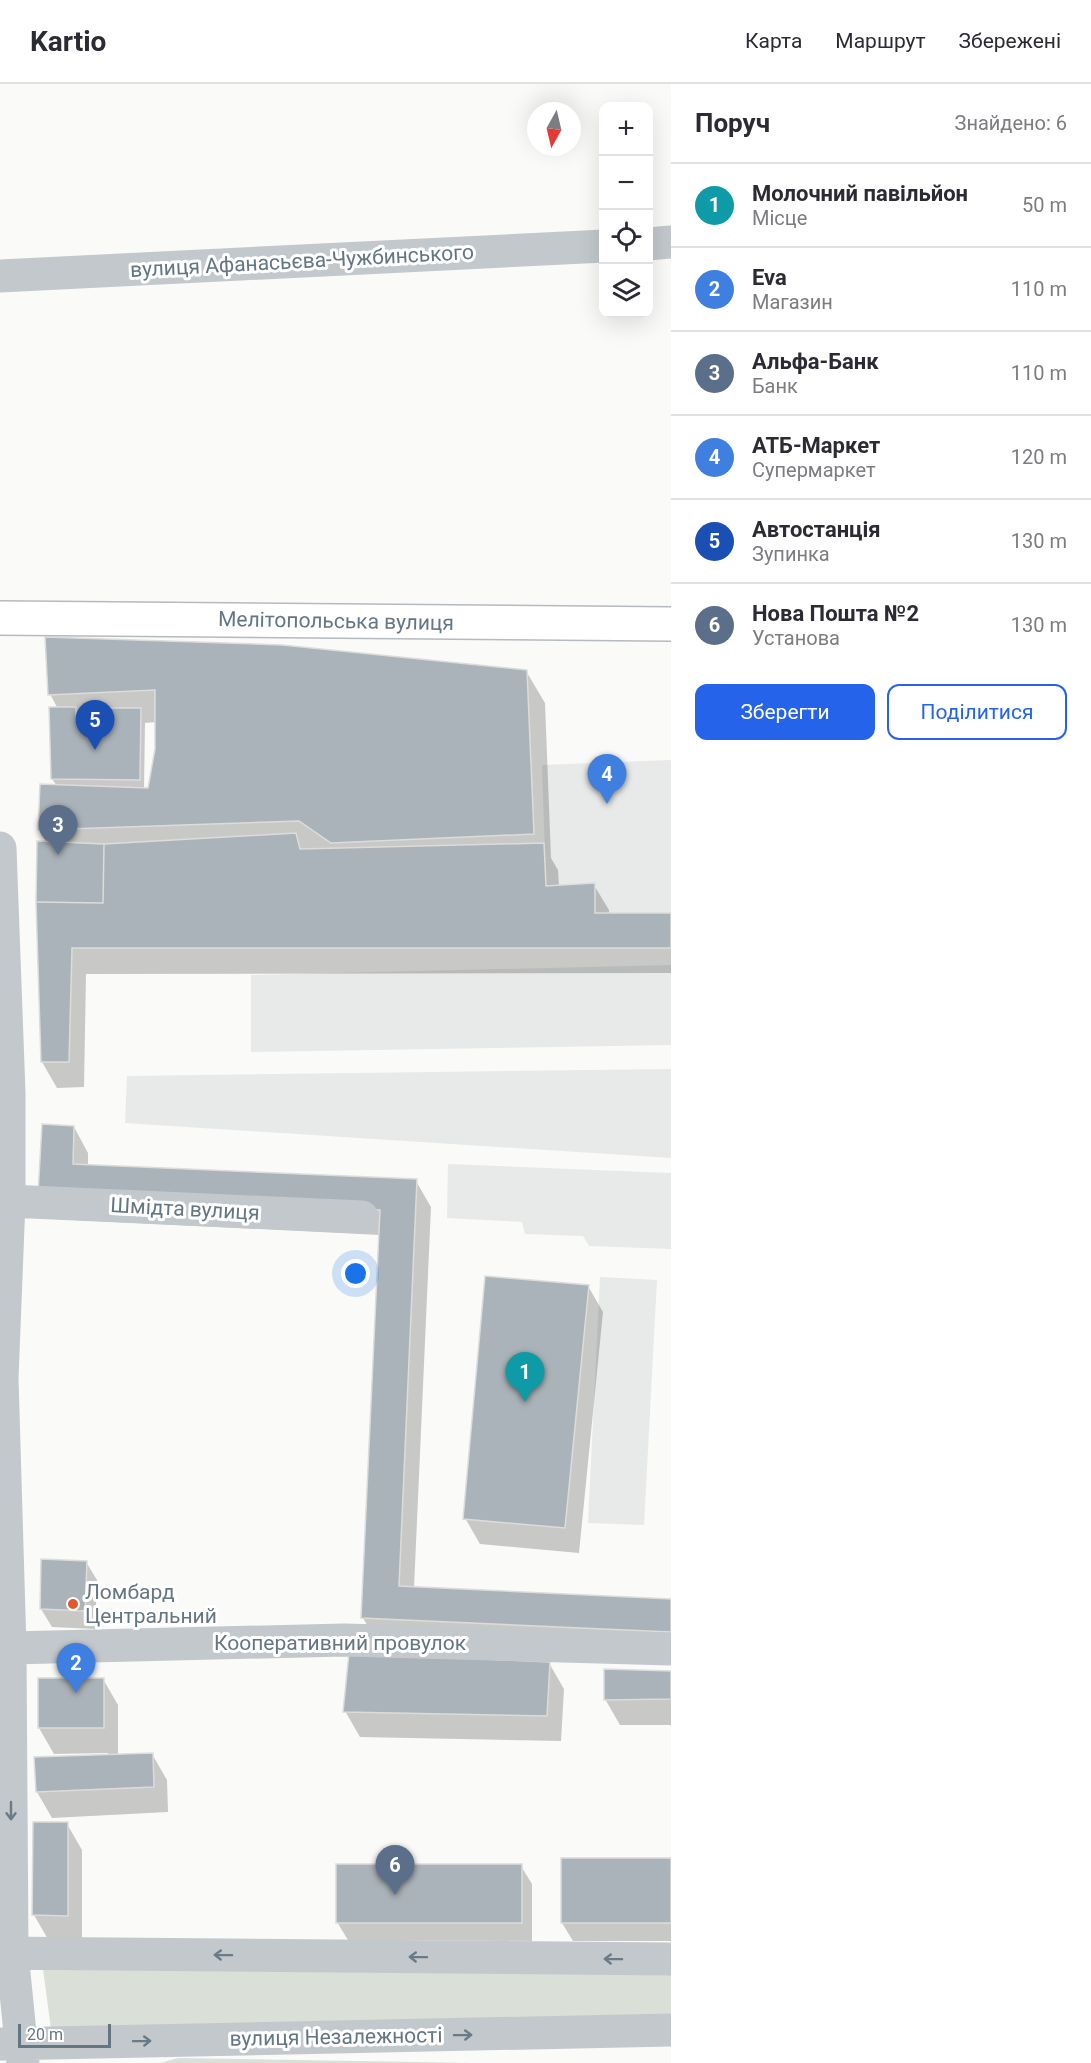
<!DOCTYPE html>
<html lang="uk">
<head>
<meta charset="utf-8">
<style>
	body { margin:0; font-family:Roboto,sans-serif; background:#f7f7f7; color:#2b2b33 }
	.controls { position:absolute; right:18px; top:18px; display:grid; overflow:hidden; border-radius:12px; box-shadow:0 6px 24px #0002 }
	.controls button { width:54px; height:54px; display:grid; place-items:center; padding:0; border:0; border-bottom:2px solid #e1e1e2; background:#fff; color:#2b2b33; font:30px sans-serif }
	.compass { position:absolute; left:527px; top:18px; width:54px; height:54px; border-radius:50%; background:#fff; box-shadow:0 6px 24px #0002; rotate:188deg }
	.scale { position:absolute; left:18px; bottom:15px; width:93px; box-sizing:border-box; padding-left:6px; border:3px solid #657683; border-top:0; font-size:16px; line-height:21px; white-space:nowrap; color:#657683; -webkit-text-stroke:4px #fff; paint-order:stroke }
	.you { position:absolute; left:356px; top:1190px; width:21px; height:21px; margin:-15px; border:4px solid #fff; border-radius:50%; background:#1a73e8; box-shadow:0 0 0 9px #1a73e833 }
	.badge { display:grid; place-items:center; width:39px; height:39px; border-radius:50%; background:#2563eb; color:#fff; font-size:20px; font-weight:700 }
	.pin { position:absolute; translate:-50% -50px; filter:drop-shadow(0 2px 3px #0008) }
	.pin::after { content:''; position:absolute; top:32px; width:21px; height:18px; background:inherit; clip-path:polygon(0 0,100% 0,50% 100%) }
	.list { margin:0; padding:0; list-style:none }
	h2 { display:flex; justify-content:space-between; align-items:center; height:78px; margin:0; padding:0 24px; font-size:26px }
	h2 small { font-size:20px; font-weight:400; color:#7c7c81 }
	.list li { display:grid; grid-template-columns:39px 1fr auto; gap:18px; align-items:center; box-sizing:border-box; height:84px; padding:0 24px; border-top:2px solid #e1e1e2 }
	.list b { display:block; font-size:22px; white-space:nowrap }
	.list p { margin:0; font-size:20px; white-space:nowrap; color:#7c7c81 }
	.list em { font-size:20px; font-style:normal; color:#7c7c81 }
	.actions { display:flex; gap:12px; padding:18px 24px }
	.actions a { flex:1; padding:14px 0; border:2px solid #2563eb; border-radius:12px; text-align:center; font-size:21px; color:#2563eb }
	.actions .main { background:#2563eb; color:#fff }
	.icon { flex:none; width:33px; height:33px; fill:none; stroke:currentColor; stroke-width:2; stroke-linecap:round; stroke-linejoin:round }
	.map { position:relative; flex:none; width:671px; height:1979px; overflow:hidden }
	header { display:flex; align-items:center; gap:36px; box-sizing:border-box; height:84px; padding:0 30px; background:#fff; border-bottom:2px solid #e1e1e2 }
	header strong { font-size:28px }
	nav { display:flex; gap:33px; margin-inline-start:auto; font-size:21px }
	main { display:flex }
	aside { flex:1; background:#fff }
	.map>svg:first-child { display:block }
	.built { fill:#e8e9e9 }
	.green { fill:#dadfd7 }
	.shadow { fill:#0003; fill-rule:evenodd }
	.building { fill:#aab3b9; stroke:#dcdcda; stroke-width:1.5 }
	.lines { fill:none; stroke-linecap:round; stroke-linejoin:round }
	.major-casing { stroke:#b5babe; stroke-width:36 }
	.minor { stroke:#c3c8cc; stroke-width:33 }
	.major { stroke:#fff; stroke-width:33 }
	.oneway { stroke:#6a7a87 }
	.poi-dot { fill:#e4572e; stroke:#fff; stroke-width:2 }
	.labels { text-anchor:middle; stroke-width:6; stroke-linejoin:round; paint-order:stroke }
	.street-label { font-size:21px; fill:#657683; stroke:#fff }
	.poi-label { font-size:21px; fill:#657683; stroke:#fff; text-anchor:start }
</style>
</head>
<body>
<header>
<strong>Kartio</strong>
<nav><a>Карта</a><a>Маршрут</a><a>Збережені</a></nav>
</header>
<main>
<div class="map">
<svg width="671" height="1979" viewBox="0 0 671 1979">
	<rect width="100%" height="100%" fill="#fafaf8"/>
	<path class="built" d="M671 676V829H595L594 799 546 802 542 681Z
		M671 881V961L251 968V891Z
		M671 985V1074L125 1039 127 992Z
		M448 1080 671 1089V1165L589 1162 583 1152 525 1150 522 1138 447 1134Z
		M600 1193 657 1196 644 1441 588 1439Z"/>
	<path class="green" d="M43 1885 671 1886V1937L51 1945Z
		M178 1974 472 1979H160Z"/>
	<path class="shadow" d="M526 587 545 619 551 774 558 786 559 803 594 801 609 826V830L671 831V889L86 890 84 1003 57 1004 42 978 47 759 39 746 57 702 52 695 58 625 50 610ZM156 638V665L149 706 144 705 145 639Z
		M74 1043 88 1069V1082L416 1097 431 1123 414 1504 671 1516V1573L378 1560 363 1534 380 1151 55 1135Z
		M588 1202 603 1228 579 1469 480 1460 465 1434Z
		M86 1478 97 1496 95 1545 52 1543 41 1525Z
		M549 1579 564 1605 561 1657 360 1653 345 1627Z
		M605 1587 671 1589V1641H620L605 1615Z
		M103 1595 118 1621V1672L152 1670 167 1696 168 1728 52 1734 37 1708 108 1672V1669L54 1670 39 1644Z
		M67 1740 82 1766V1857H49L34 1831Z
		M562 1776H671V1857H573L562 1839Z
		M521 1782 532 1800V1857L348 1856 337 1838Z"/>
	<path class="building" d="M45 553 282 561 527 586 534 750 331 759 299 737 38 746 40 700 148 704 155 665V606L48 611Z
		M49 623H76V636H104L105 624H141L140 696 51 695Z
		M296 749 300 765 544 759 546 802 595 799V829H671V864H72L69 978H41L36 818 103 819 104 760Z
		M37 757 104 760 103 819 36 818Z
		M42 1040 74 1042 73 1080 417 1095 399 1502 671 1515V1548L361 1534 380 1126 38 1110Z
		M485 1192 589 1201 565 1444 463 1435Z
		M41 1475 87 1477 85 1527 40 1525Z
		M349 1569 550 1578 547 1632 343 1628Z
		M604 1585 671 1587V1615L604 1616Z
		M38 1594H104V1644H38Z
		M153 1669 154 1703 36 1708 34 1673Z
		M33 1738H68V1832L32 1831Z
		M561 1774H671V1839H561Z
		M336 1780H522V1839H336Z"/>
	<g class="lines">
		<defs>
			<path id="major" d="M0 534 671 540"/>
		</defs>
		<use href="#major" class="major-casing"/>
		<path class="minor" d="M648 160 671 158
			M0 192 604 162
			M0 764 9 1009V1117L2 1294 10 1564 12 1869 23 1979
			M9 1117 362 1133
			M10 1564 344 1556 671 1565
			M0 1869 671 1875
			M2 1960 671 1946"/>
		<use href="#major" class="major"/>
	</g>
	<defs><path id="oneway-shaft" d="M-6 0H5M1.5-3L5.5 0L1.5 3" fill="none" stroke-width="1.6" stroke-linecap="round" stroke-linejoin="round" transform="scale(1.5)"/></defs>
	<g class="oneway">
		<use href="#oneway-shaft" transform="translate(11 1727) rotate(90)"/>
		<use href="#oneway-shaft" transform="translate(223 1871) rotate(-179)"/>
		<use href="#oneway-shaft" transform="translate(418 1873) rotate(-179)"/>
		<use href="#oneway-shaft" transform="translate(613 1875) rotate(-179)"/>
		<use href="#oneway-shaft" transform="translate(463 1951) rotate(-1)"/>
		<use href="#oneway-shaft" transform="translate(142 1957) rotate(-1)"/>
	</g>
	<circle class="poi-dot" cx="73" cy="1520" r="6"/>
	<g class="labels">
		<g class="street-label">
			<text transform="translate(302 177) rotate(-3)" y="7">вулиця Афанасьєва-Чужбинського</text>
			<text transform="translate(336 537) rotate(1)" y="7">Мелітопольська вулиця</text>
			<text transform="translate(185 1125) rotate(3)" y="7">Шмідта вулиця</text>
			<text x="340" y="1566">Кооперативний провулок</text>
			<text transform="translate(336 1953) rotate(-1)" y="7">вулиця Незалежності</text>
		</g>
		<g class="poi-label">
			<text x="85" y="1515">Ломбард<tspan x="85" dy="24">Центральний</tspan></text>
		</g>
	</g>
</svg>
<div class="controls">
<button>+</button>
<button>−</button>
<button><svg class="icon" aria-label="locate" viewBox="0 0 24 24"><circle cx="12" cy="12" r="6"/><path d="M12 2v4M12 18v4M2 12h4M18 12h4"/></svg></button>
<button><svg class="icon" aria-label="layers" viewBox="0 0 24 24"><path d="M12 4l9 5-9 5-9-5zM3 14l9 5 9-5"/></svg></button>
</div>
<svg class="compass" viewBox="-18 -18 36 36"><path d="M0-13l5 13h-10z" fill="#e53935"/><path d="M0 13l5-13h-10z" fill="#7c7c81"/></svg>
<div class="scale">20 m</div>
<div class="you"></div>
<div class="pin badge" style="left:525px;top:1318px;background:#0f9aa8">1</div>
<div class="pin badge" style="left:76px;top:1609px;background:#3f7fe0">2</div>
<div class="pin badge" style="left:58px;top:771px;background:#5c6f8a">3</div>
<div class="pin badge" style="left:607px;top:720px;background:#3f7fe0">4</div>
<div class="pin badge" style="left:95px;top:666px;background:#1a4fb4">5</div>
<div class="pin badge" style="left:395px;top:1811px;background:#5c6f8a">6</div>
</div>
<aside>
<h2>Поруч<small>Знайдено: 6</small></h2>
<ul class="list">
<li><span class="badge" style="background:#0f9aa8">1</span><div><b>Молочний павільйон</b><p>Місце</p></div><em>50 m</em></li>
<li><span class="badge" style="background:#3f7fe0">2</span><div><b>Eva</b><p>Магазин</p></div><em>110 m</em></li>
<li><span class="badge" style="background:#5c6f8a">3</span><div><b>Альфа-Банк</b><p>Банк</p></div><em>110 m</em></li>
<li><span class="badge" style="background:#3f7fe0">4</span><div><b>АТБ-Маркет</b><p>Супермаркет</p></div><em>120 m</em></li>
<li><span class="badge" style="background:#1a4fb4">5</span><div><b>Автостанція</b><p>Зупинка</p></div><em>130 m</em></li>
<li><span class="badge" style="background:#5c6f8a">6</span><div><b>Нова Пошта №2</b><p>Установа</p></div><em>130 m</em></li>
</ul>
<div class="actions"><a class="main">Зберегти</a><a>Поділитися</a></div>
</aside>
</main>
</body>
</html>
